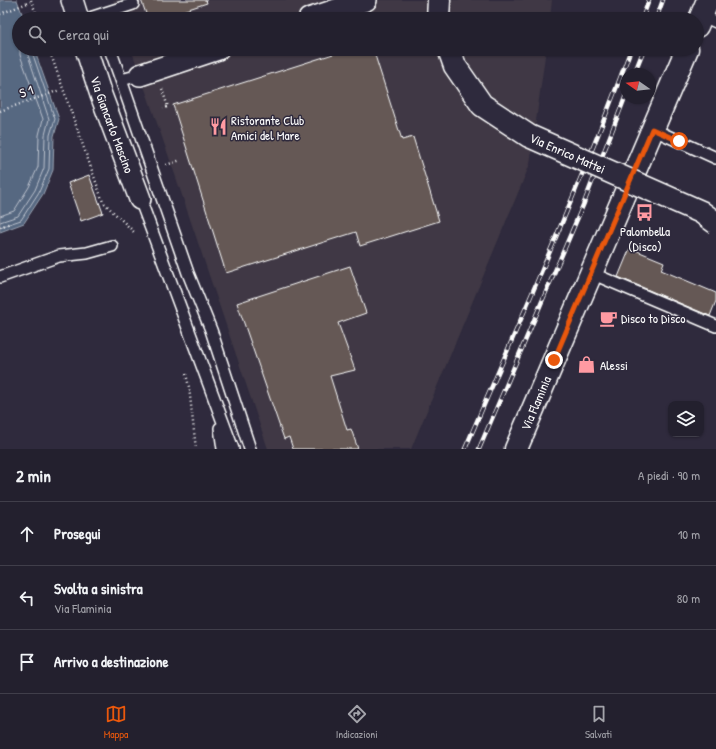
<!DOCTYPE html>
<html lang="it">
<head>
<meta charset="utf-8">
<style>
	body { margin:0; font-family:"Patrick Hand",sans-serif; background:#2f2d3a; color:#f1f3f6 }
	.controls { position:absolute; right:12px; bottom:12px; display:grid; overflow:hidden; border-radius:8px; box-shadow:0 1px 3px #0004 }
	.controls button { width:36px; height:36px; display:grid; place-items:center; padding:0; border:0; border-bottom:1px solid #403e4a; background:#23202e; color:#f1f3f6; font:20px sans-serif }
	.compass { position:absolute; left:620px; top:68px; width:36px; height:36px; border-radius:50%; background:#23202e; box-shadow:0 1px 3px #0004; rotate:284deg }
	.stop { position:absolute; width:12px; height:12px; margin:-9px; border:3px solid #ea580c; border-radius:50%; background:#fff }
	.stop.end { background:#ea580c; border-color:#fff; box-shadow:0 1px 4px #0008 }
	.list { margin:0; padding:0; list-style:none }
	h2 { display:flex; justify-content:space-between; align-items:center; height:52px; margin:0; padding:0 16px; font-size:17px }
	h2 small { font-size:13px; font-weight:400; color:#a3a3aa }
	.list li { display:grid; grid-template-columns:26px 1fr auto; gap:12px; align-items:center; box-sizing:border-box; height:64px; padding:0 16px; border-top:1px solid #403e4a }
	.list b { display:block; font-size:15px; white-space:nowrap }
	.list p { margin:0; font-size:13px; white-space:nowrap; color:#a3a3aa }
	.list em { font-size:13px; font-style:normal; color:#a3a3aa }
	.icon { flex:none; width:22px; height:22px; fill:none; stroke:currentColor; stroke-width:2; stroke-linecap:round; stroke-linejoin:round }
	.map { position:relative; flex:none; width:716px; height:449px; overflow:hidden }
	.search { position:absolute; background:#23202e; box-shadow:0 1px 3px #0004; left:12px; right:12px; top:12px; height:44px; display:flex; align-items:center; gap:10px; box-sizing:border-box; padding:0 14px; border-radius:22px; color:#a3a3aa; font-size:15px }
	.sheet { height:244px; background:#23202e }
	nav { display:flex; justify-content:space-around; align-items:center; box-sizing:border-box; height:56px; border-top:1px solid #403e4a; background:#23202e; font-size:11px; color:#a3a3aa }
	nav a { display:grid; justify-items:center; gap:2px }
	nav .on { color:#ea580c }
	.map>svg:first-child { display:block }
	.built { fill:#3f3844 }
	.water { fill:#566781; stroke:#9aa4b3 }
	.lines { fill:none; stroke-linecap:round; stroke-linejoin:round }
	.shore { stroke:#bbc2cd; stroke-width:1 }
	.building { fill:#655955; stroke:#fff }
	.service-casing { stroke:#fff; stroke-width:14 }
	.minor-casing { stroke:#fff; stroke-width:24 }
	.primary-casing { stroke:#fff; stroke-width:25 }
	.path { stroke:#fff; stroke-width:2.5; stroke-dasharray:1 3; stroke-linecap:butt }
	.service { stroke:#2f2a3d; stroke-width:11 }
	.minor { stroke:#2f2a3d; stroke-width:21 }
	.primary { stroke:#2f2a3d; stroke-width:22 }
	.rail-casing { stroke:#fff; stroke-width:4.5 }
	.rail { stroke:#2f2a3d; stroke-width:3; stroke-dasharray:9; stroke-linecap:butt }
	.primary-bridge-casing { stroke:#fff; stroke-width:25; stroke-linecap:butt }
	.primary-bridge { stroke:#2f2a3d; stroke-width:22 }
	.route { stroke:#ea580c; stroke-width:5 }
	.labels { text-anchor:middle; stroke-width:3; stroke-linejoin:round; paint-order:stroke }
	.street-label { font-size:13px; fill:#fff; stroke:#2f2a3d }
	.poi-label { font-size:13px; fill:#fff; stroke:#2f2a3d; text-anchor:start }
</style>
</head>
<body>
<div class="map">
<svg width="716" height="449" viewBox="0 0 716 449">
	<rect width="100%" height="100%" fill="#2f2a3d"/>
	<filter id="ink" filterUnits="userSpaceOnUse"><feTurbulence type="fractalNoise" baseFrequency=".025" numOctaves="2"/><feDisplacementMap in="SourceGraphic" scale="8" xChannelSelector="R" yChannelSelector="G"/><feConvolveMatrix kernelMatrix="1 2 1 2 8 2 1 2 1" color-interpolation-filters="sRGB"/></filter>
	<g filter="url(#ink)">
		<path class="built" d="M113 0H552L550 19H120Z
			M131 49H546L530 164 411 449H268L171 163Z"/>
		<path class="water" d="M0 0H17L24 19H19V49H34L59 119 54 136 53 170 43 194 24 223 0 232Z"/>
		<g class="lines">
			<path class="shore" d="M0 216 14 211 29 187 38 167 39 135 43 119 20 55V49
				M0 222 18 216 35 190 44 168 45 135 49 119 26 49
				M0 227 21 220 39 192 49 169 50 135 55 119 31 49"/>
		</g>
		<path class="building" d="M141 0H206L207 3 158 19H148Z
			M349 49H373L402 140 413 137 439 221 360 246 356 232 226 273 173 105Z
			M89 175 103 213 81 221 68 183Z
			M630 248 664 262 661 270 716 293V301L710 316 618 277Z
			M350 266 366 313 338 323 355 370 330 376 347 430 351 429 358 449H293L289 437 284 439 237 303Z"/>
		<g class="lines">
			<defs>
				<path id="service" d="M701 15 716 22
					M87 19 133 4
					M110 49 121 80
					M140 75 121 80 188 273 211 330 250 449
					M652 129 716 158
					M140 199 233 449
					M591 273 716 326
					M0 277 59 256 87 253 112 246
					M220 428 223 449"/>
				<g id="minor">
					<path d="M72 0 78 19"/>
					<path d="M309 19 366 0"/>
					<path id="s1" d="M86 49 101 95 140 199"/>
					<path d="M140 75 218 49"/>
				</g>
				<g id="primary">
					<path d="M438 19 439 0"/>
					<path d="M697 26 708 0"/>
					<path id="s2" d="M516 449 687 49"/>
				</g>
			</defs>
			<use href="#service" class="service-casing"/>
			<use href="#minor" class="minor-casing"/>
			<use href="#primary" class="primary-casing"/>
			<path class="path" d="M31 0 38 19
				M0 14 30 2
				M49 49 103 202 134 232
				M162 89 168 107 163 108
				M0 111 60 90
				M166 165 181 160
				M0 227 11 223
				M186 374 189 387 196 449"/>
			<use href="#service" class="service"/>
			<use href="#minor" class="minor"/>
			<use href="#primary" class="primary"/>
			<defs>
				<path id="rail" d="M642 19 649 0
					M656 19 663 0
					M634 74 644 49
					M465 449C522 316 581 184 631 49
					M479 449 584 203 626 95"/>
			</defs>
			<use href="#rail" class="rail-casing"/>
			<use href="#rail" class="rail"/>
			<defs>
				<g id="primary-bridge">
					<path id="s3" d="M449 49 455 66 482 105 529 136 701 212 716 223"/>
				</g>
			</defs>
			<use href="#primary-bridge" class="primary-bridge-casing"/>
			<use href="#primary-bridge" class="primary-bridge"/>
		</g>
	</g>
	<g class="lines" filter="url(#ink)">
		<path class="route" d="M554 360 652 129 679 141"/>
	</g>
	<defs>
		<symbol id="restaurant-bare" viewBox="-9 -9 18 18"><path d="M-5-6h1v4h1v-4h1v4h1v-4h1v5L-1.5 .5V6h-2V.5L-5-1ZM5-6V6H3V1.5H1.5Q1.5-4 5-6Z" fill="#ff9aa2" stroke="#2f2a3d" stroke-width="2.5" paint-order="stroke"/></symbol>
		<symbol id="bus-bare" viewBox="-9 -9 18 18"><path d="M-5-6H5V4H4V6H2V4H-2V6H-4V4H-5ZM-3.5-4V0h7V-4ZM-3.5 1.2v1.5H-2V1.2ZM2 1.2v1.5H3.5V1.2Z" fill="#ff9aa2" stroke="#2f2a3d" stroke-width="2.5" paint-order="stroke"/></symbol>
		<symbol id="cafe-bare" viewBox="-9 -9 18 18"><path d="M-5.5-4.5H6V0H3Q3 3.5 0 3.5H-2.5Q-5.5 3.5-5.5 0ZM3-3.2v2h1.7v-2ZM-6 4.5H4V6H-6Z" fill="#ff9aa2" stroke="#2f2a3d" stroke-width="2.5" paint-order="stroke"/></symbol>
		<symbol id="shop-bare" viewBox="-9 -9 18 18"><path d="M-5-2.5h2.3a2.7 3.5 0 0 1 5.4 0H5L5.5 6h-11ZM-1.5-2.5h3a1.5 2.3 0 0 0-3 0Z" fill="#ff9aa2" stroke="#2f2a3d" stroke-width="2.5" paint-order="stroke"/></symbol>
	</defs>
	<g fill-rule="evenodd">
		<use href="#restaurant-bare" x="206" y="114" width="25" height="25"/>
		<use href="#bus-bare" x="632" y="200" width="25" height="25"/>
		<use href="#cafe-bare" x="596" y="306" width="25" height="25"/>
		<use href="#shop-bare" x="574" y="352" width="25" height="25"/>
	</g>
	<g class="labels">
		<g class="street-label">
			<text transform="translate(26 91) rotate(-19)" y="5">S 1</text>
			<text dy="5" stroke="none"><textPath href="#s1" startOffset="80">Via Giancarlo Mascino</textPath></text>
			<text dy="5" stroke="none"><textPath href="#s3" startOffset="164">Via Enrico Mattei</textPath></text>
			<text dy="5" stroke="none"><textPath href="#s2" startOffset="50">Via Flaminia</textPath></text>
		</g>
		<g class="poi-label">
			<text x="231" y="125">Ristorante Club<tspan x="231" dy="15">Amici del Mare</tspan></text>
			<text x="645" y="236" text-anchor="middle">Palombella<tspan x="645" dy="15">(Disco)</tspan></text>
			<text x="621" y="323">Disco to Disco</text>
			<text x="600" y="370">Alessi</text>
		</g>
	</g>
</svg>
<div class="controls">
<button><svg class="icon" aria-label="layers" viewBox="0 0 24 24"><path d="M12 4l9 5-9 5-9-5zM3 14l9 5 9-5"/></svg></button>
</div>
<svg class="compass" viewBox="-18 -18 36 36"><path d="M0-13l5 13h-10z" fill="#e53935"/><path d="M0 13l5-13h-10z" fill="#a3a3aa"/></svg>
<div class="stop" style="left:679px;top:141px"></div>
<div class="stop end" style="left:554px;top:360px"></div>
<div class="search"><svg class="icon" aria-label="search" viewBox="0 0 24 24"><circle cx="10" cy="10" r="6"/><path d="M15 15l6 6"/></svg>Cerca qui</div>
</div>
<section class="sheet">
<h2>2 min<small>A piedi · 90 m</small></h2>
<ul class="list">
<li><svg class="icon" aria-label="ahead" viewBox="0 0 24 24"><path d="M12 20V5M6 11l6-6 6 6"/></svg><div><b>Prosegui</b></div><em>10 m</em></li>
<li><svg class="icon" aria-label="left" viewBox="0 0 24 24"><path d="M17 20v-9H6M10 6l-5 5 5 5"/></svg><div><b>Svolta a sinistra</b><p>Via Flaminia</p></div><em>80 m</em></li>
<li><svg class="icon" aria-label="arrive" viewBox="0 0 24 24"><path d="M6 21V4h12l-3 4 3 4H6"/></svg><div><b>Arrivo a destinazione</b></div></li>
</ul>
</section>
<nav>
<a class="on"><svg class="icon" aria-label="map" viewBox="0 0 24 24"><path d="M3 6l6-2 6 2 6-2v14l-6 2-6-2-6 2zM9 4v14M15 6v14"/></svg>Mappa</a>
<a><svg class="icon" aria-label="directions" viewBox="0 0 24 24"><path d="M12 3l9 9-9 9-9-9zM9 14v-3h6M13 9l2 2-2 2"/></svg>Indicazioni</a>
<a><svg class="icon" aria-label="saved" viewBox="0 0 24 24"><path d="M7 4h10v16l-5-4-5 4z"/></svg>Salvati</a>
</nav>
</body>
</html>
